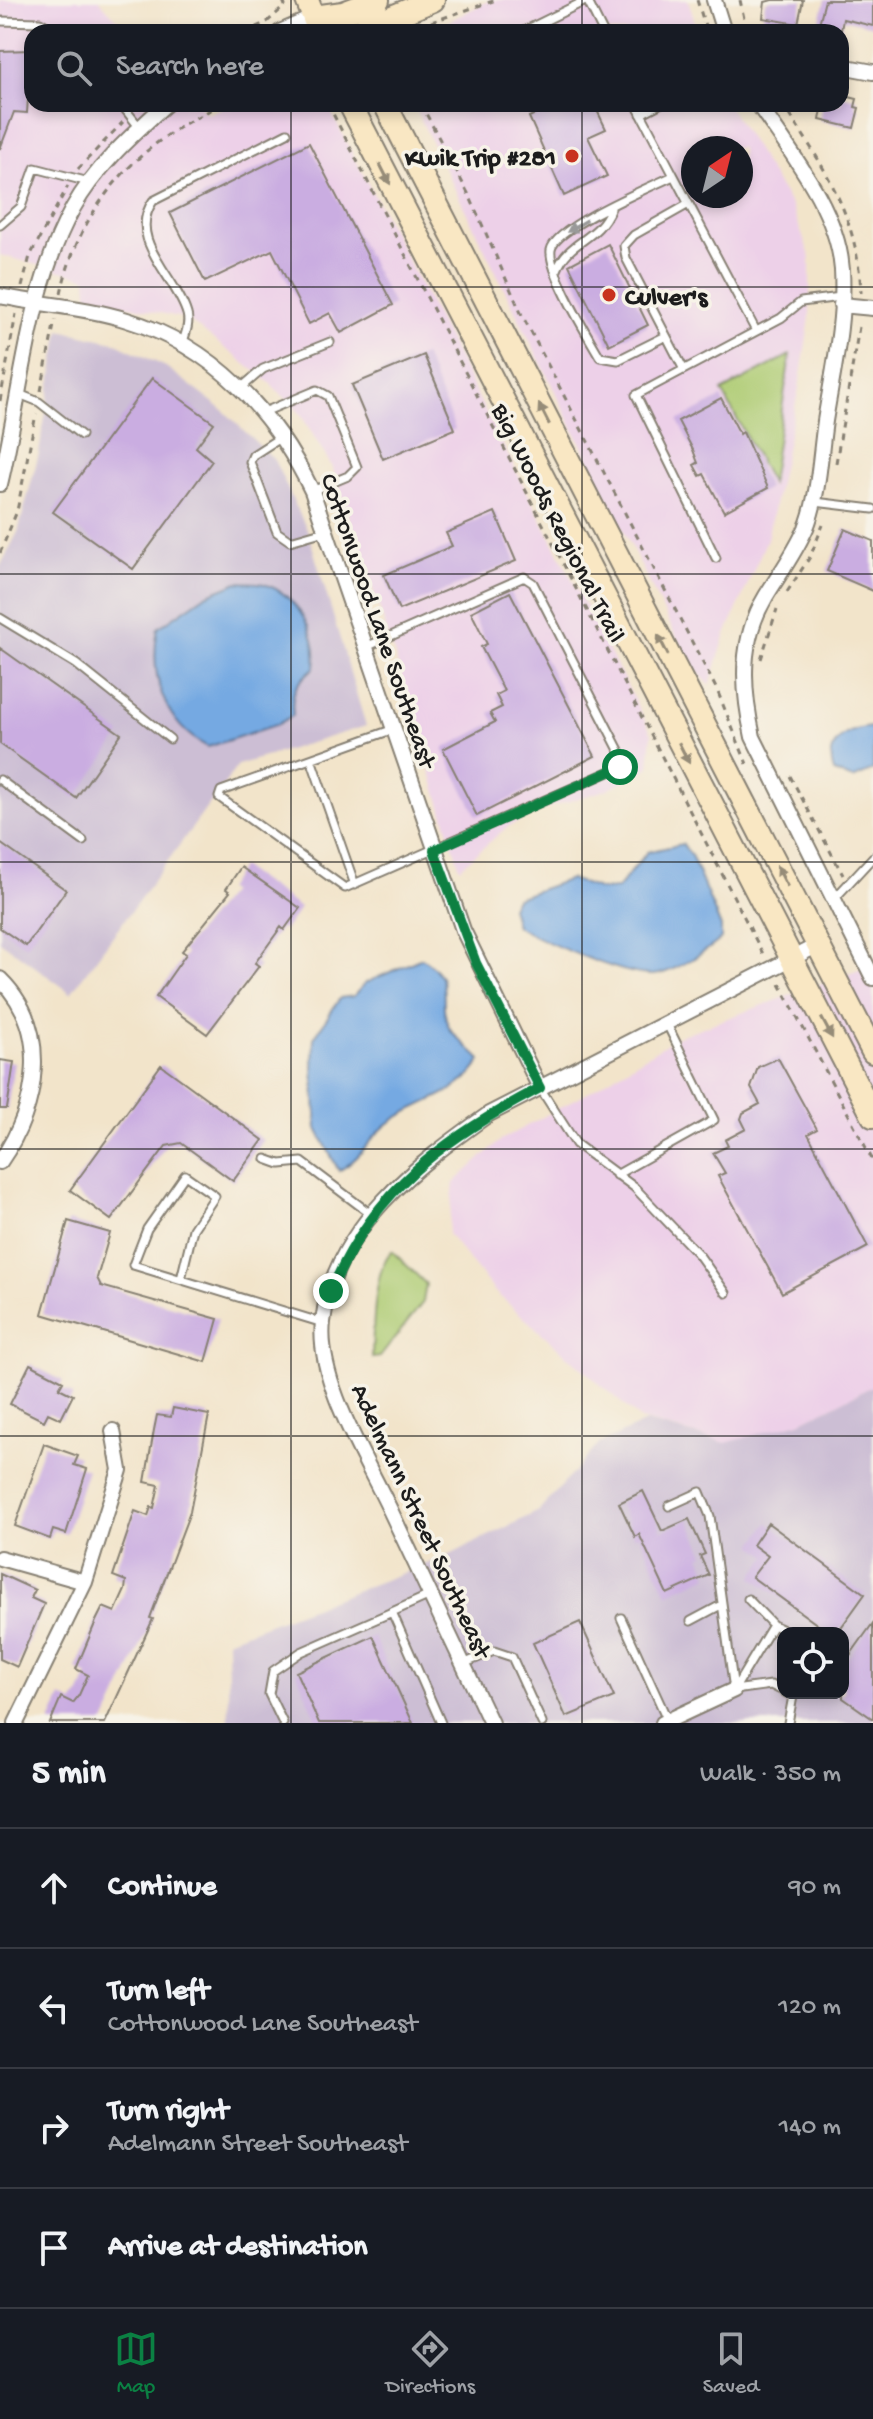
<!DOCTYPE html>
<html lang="en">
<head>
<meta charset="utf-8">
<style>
	body { margin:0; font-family:"Gochi Hand",sans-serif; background:#20242c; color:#f1f3f6 }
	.controls { position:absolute; right:24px; bottom:24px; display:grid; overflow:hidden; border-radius:16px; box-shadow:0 4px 12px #0003 }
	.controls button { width:72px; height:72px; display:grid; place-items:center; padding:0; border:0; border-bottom:2px solid #363941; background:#171b24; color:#f1f3f6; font:40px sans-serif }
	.compass { position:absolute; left:681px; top:136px; width:72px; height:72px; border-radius:50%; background:#171b24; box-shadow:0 4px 12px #0003; rotate:35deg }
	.stop { position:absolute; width:24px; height:24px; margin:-18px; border:6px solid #0b8043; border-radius:50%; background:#fff }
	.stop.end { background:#0b8043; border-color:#fff; box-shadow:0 2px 8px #0008 }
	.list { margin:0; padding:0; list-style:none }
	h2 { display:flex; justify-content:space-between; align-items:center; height:104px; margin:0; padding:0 32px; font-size:34px }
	h2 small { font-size:26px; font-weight:400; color:#9ea1a6 }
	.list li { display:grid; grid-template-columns:52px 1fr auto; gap:24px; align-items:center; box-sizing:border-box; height:120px; padding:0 32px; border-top:2px solid #363941 }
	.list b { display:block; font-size:30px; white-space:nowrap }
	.list p { margin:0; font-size:26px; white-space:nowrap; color:#9ea1a6 }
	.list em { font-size:26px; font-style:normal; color:#9ea1a6 }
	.icon { flex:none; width:44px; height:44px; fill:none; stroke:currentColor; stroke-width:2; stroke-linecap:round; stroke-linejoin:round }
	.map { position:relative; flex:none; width:873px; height:1723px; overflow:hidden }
	.search { position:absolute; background:#171b24; box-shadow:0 4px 12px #0003; left:24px; right:24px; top:24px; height:88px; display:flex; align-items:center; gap:20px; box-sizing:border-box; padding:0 28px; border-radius:24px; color:#9ea1a6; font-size:30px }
	.sheet { height:584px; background:#171b24 }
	nav { display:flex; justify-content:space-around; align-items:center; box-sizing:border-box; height:112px; border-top:2px solid #363941; background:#171b24; font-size:22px; color:#9ea1a6 }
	nav a { display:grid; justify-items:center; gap:4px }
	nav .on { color:#0b8043 }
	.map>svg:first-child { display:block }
	.built { fill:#edd0e8; fill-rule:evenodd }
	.industrial { fill:#ccbed4; fill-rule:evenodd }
	.green { fill:#acca70; stroke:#647346; stroke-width:2 }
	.water { fill:#75a9e2; stroke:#48627f; stroke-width:2 }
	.building { fill:#caade1 }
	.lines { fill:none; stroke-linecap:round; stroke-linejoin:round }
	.lane-casing { stroke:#878073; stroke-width:11 }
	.street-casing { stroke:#878073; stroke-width:18 }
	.secondary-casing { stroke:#878073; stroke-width:26 }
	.path { stroke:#878073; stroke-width:3; stroke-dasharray:6 6; stroke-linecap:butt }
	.lane { stroke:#fff; stroke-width:7 }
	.street { stroke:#fff; stroke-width:14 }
	.secondary { stroke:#f9e7c3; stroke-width:22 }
	.oneway { fill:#968c78 }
	.oneway2 { fill:#999 }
	.route { stroke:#0b8043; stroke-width:10 }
	.grid { fill:none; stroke:#1c1c1c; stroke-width:2; stroke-opacity:0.55 }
	.poi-dot { fill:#c8321e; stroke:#f7f3e8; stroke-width:3 }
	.labels { text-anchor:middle; stroke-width:7; stroke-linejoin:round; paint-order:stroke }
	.poi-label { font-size:26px; font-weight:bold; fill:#1c1c1c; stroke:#f7f3e8; text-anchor:end }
	.street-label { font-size:26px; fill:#1c1c1c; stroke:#f7f3e8 }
</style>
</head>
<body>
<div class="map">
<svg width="873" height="1723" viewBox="0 0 873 1723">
	<rect width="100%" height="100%" fill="#f7f3e8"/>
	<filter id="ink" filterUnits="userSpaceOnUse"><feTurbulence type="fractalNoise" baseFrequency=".0125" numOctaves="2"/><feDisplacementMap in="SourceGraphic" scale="16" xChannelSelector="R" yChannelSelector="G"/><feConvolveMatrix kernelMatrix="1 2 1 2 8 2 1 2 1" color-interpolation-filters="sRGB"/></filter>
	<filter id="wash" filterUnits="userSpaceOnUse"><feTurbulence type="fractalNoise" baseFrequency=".006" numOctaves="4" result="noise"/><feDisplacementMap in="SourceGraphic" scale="32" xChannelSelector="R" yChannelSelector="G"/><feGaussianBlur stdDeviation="1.8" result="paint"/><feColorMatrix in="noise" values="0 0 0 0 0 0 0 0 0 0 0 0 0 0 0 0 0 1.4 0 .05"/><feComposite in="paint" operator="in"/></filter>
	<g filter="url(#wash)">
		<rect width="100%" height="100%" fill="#f2e4ca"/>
		<path class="built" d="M0 0H99L129 32H32V104H198L208 114 231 104H327L652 734 649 768 609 789 550 807 507 827 460 868 392 646 332 467 300 413 270 383 187 319 130 306 89 307 87 278 0 255Z
			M490 0H688L698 32H428Z
			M413 104H727L792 207 810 256V317L799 388 767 539 725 637 710 685 690 665ZM693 148H741V196H693Z
			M873 965V1386L800 1422 729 1444 641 1420 496 1293 448 1234 454 1183 501 1140 592 1090 679 1036Z"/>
		<path class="industrial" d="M60 330 114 342 166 367 223 410 274 460 308 532 366 726 238 765 71 993 0 941V567L18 532 39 453Z
			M873 1386V1723H229L227 1640 450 1555 539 1511 599 1444 646 1422 726 1443 800 1422ZM783 1633H843V1693H783Z"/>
		<path class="green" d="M790 355 771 483 722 391Z
			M392 1251 426 1284 423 1302 380 1357 372 1358C373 1333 373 1268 392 1251Z"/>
		<path class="water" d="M238 582C246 583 256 582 264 584 297 594 319 635 315 667 297 682 290 690 293 715L278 724 208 747C163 724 149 675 158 628L206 595Z
			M873 727V770L853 779 834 772C824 742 846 729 873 727Z
			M682 844 691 855 721 927V939C707 951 669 976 650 975 619 974 544 942 516 926L511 907 516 898 570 879 601 890 617 889 647 852Z
			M422 958C458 982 435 997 449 1027 455 1038 472 1050 481 1060 462 1096 420 1100 389 1123 371 1136 363 1157 339 1171L317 1129 313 1067 314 1038 340 998 354 996 365 983Z"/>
		<g id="blocks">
			<path class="building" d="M772 0H803L798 24 763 18 765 2Z
				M825 0H873V26L843 19 841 30 819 24Z
				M31 50 27 113 14 112 0 149V51Z
				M841 95 857 99 855 107 859 108 854 128 820 120 823 104H841Z
				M556 104H594L606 129 588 137 607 176 564 196 529 117Z
				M309 143 393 305 341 333 330 313 309 324 272 250 205 282 170 213Z
				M608 244 648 325 609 345 569 265Z
				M424 355 455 429 383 459 352 385Z
				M152 378 214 423 196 447 212 461 133 569 53 512Z
				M721 398 740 434 743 432 768 488 724 512 704 474 700 476 694 465 698 463 693 450 678 421Z
				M495 512 516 561 399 610 384 575 452 546 446 533Z
				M845 529 873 541V591L827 571Z
				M510 592 595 756 477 816 443 749 495 722 490 713 502 707 496 695 504 691 481 647 487 644 471 612Z
				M0 648 121 734 76 798 0 744Z
				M0 843 66 890 26 946 0 928Z
				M241 867 300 908 284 930 281 927 255 963 259 966 207 1034 156 997 186 954 182 951 230 892 226 889Z
				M778 1058 817 1129 808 1134 868 1247 782 1293 718 1176 725 1173 713 1153 728 1146 725 1140 746 1129 741 1119 743 1113 760 1104 751 1088 758 1067Z
				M0 1060 14 1062 7 1109H0Z
				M161 1065 263 1140 233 1181 181 1143 166 1146 111 1220 70 1190Z
				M68 1221 110 1233 97 1278 101 1286 218 1319 206 1362 42 1314Z
				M30 1364 63 1381 59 1388 73 1395 61 1419 48 1413 44 1421 10 1404Z
				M173 1408 209 1415 190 1512 150 1618 153 1619 105 1723H50L61 1697 73 1703 79 1695 88 1675 76 1669 96 1621 103 1607 115 1612 125 1590 126 1581 113 1576 135 1511 148 1516 151 1507 154 1508 159 1485 145 1482 154 1430 157 1415 171 1417Z
				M44 1444 78 1456 74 1465 87 1469 66 1534 53 1530 50 1539 15 1526Z
				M643 1491 662 1531 689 1519 705 1554 700 1556 709 1575 667 1594 639 1534 635 1537 619 1503Z
				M768 1523 865 1594 837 1633H829L752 1577 768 1556 753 1545Z
				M0 1574 35 1590 31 1598 44 1604 17 1667 0 1659Z
				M580 1622 614 1697 566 1717 533 1643Z
				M873 1623V1719L843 1698V1665Z
				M373 1636 413 1723H319L296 1672Z"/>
		</g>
	</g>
	<g filter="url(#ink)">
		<use href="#blocks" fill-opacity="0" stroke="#878073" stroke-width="2"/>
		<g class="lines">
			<defs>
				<path id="lane" d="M587 0 603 32
					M0 21 40 22 57 32
					M522 32 587 0
					M121 104 140 128
					M636 104 756 331
					M641 114 660 104
					M0 225 21 207 35 168 89 182
					M557 270C569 239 597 242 611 208
					M666 336 618 360 600 357C588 336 548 271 551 250 555 227 648 188 671 177
					M182 345C185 335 190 324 187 314 176 276 126 240 153 201L287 133
					M683 368 626 258 624 246 634 235 687 205
					M241 388 263 369 330 342
					M19 394 39 402 81 435
					M264 412 317 390 328 396 357 467 348 476 312 491
					M281 437 253 455 250 462 277 532 290 541 325 531
					M815 502 873 509
					M716 558 636 395 781 318 801 302 841 297
					M0 618 76 664 170 739
					M366 647 524 577 533 583 622 756 620 767 345 888 219 797 221 791 394 729
					M311 759 355 885
					M0 780 83 841
					M835 898 873 857
					M540 1088 576 1144 634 1187 699 1255 726 1293
					M266 1159 280 1164 302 1162 372 1215
					M616 1175 714 1120 666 1022
					M181 1279 193 1229 215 1196 185 1175 147 1229 133 1265 323 1323
					M669 1506 700 1492 710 1516 734 1690
					M430 1595 392 1612 441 1723
					M748 1599 773 1625
					M621 1618 668 1721
					M691 1621 721 1605
					M463 1664 494 1651 512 1657 542 1723
					M734 1690 773 1625 790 1633
					M734 1690 771 1685 783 1691
					M786 1693 793 1696 788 1723
					M283 1723 269 1694 273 1671 301 1652 392 1612"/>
				<path id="street" d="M714 0 724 32
					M280 32 314 17
					M841 66 873 72
					M758 104C791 153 838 210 842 270 845 321 833 371 825 421 820 455 819 496 806 528 795 553 780 573 766 596 739 641 742 688 753 737L873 978
					M0 296C42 305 86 307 127 320 213 346 274 412 312 491L463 930 540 1088
					M841 305 873 308
					M0 484C22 394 27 291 73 208 95 168 132 135 166 104
					M0 979C52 1030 38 1107 0 1162
					M0 1558 85 1582
					M16 1723 85 1582 120 1470 113 1431
					M491 1723C458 1653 425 1584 392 1514 368 1462 316 1381 323 1322 333 1228 418 1164 489 1114L818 945
					M663 1723 734 1690"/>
				<path id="secondary" d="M307 0 319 32
					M314 17 343 13 378 0
					M356 32 433 0
					M350 104 873 1116
					M385 104 873 1052"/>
			</defs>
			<use href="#lane" class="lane-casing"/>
			<use href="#street" class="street-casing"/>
			<use href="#secondary" class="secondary-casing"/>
			<path class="path" d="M697 0 707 32
				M740 0 747 32
				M431 22 496 0
				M245 32 267 22 285 6 283 0
				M328 104 763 954
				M421 104 470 197 521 313 717 690 747 764
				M783 104C824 167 858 216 861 293
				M78 169 123 122
				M22 287 30 256 68 186
				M61 293C80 204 142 139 224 104
				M41 391 55 320
				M0 401 16 314
				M836 463 860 321
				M0 553 17 511 36 414
				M787 592 810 557 823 525
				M761 659 777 609
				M790 776 843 875
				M780 984 873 1161"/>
			<use href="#lane" class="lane"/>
			<use href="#street" class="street"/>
			<use href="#secondary" class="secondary"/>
		</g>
		<defs><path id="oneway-solid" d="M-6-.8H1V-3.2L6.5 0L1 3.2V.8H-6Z" transform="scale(2)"/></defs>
		<g class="oneway">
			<use href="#oneway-solid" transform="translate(385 174) rotate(63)"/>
			<use href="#oneway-solid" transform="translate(544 414) rotate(-117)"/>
			<use href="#oneway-solid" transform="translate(663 645) rotate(-117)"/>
			<use href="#oneway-solid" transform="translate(684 753) rotate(63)"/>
			<use href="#oneway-solid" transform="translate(782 876) rotate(-117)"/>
			<use href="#oneway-solid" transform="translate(827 1028) rotate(62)"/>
		</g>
		<use class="oneway2" href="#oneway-solid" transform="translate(577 226) rotate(149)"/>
	</g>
	<g class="lines" filter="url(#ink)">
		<path class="route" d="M331 1291C374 1189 444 1138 540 1088L476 963 434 850 620 767"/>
	</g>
	<path class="grid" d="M291 0V32M582 0V32M291 104V1723M582 104V1723M0 287H873M0 574H873M0 862H873M0 1149H873M0 1436H873"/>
	<g class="poi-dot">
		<circle cx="572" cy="156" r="8"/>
		<circle cx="609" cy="295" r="8"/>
	</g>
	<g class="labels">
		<g class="poi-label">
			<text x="556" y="165">Kwik Trip #281</text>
			<text x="625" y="304" text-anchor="start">Culver's</text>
		</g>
		<g class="street-label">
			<text transform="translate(560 522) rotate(63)" y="9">Big Woods Regional Trail</text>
			<text transform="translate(380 620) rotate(71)" y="9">Cottonwood Lane Southeast</text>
			<text transform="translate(423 1520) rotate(65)" y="9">Adelmann Street Southeast</text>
		</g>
	</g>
</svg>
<div class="controls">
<button><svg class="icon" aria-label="locate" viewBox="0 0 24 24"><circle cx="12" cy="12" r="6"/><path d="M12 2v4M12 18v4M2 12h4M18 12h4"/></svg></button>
</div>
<svg class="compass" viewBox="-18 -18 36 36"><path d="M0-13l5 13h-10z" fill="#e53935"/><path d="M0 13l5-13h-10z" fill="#9ea1a6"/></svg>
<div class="stop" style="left:620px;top:767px"></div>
<div class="stop end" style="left:331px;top:1291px"></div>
<div class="search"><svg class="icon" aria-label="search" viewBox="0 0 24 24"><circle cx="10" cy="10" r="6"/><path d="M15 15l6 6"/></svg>Search here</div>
</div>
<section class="sheet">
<h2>5 min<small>Walk · 350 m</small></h2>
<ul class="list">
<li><svg class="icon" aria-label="ahead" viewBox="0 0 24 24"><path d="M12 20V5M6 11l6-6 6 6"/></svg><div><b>Continue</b></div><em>90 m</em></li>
<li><svg class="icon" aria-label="left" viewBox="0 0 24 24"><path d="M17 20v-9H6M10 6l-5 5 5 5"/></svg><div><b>Turn left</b><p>Cottonwood Lane Southeast</p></div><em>120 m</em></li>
<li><svg class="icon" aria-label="right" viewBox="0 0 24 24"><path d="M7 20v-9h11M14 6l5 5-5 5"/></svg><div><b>Turn right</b><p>Adelmann Street Southeast</p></div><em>140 m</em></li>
<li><svg class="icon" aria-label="arrive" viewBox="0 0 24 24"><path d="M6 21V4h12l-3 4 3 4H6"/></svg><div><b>Arrive at destination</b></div></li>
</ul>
</section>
<nav>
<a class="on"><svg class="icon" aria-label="map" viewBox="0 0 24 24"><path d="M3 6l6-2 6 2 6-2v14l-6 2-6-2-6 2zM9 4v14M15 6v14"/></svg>Map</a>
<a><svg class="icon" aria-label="directions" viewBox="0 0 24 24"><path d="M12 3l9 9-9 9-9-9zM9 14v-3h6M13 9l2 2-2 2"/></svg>Directions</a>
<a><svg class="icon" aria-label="saved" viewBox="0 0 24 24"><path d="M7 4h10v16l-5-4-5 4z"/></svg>Saved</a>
</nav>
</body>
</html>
